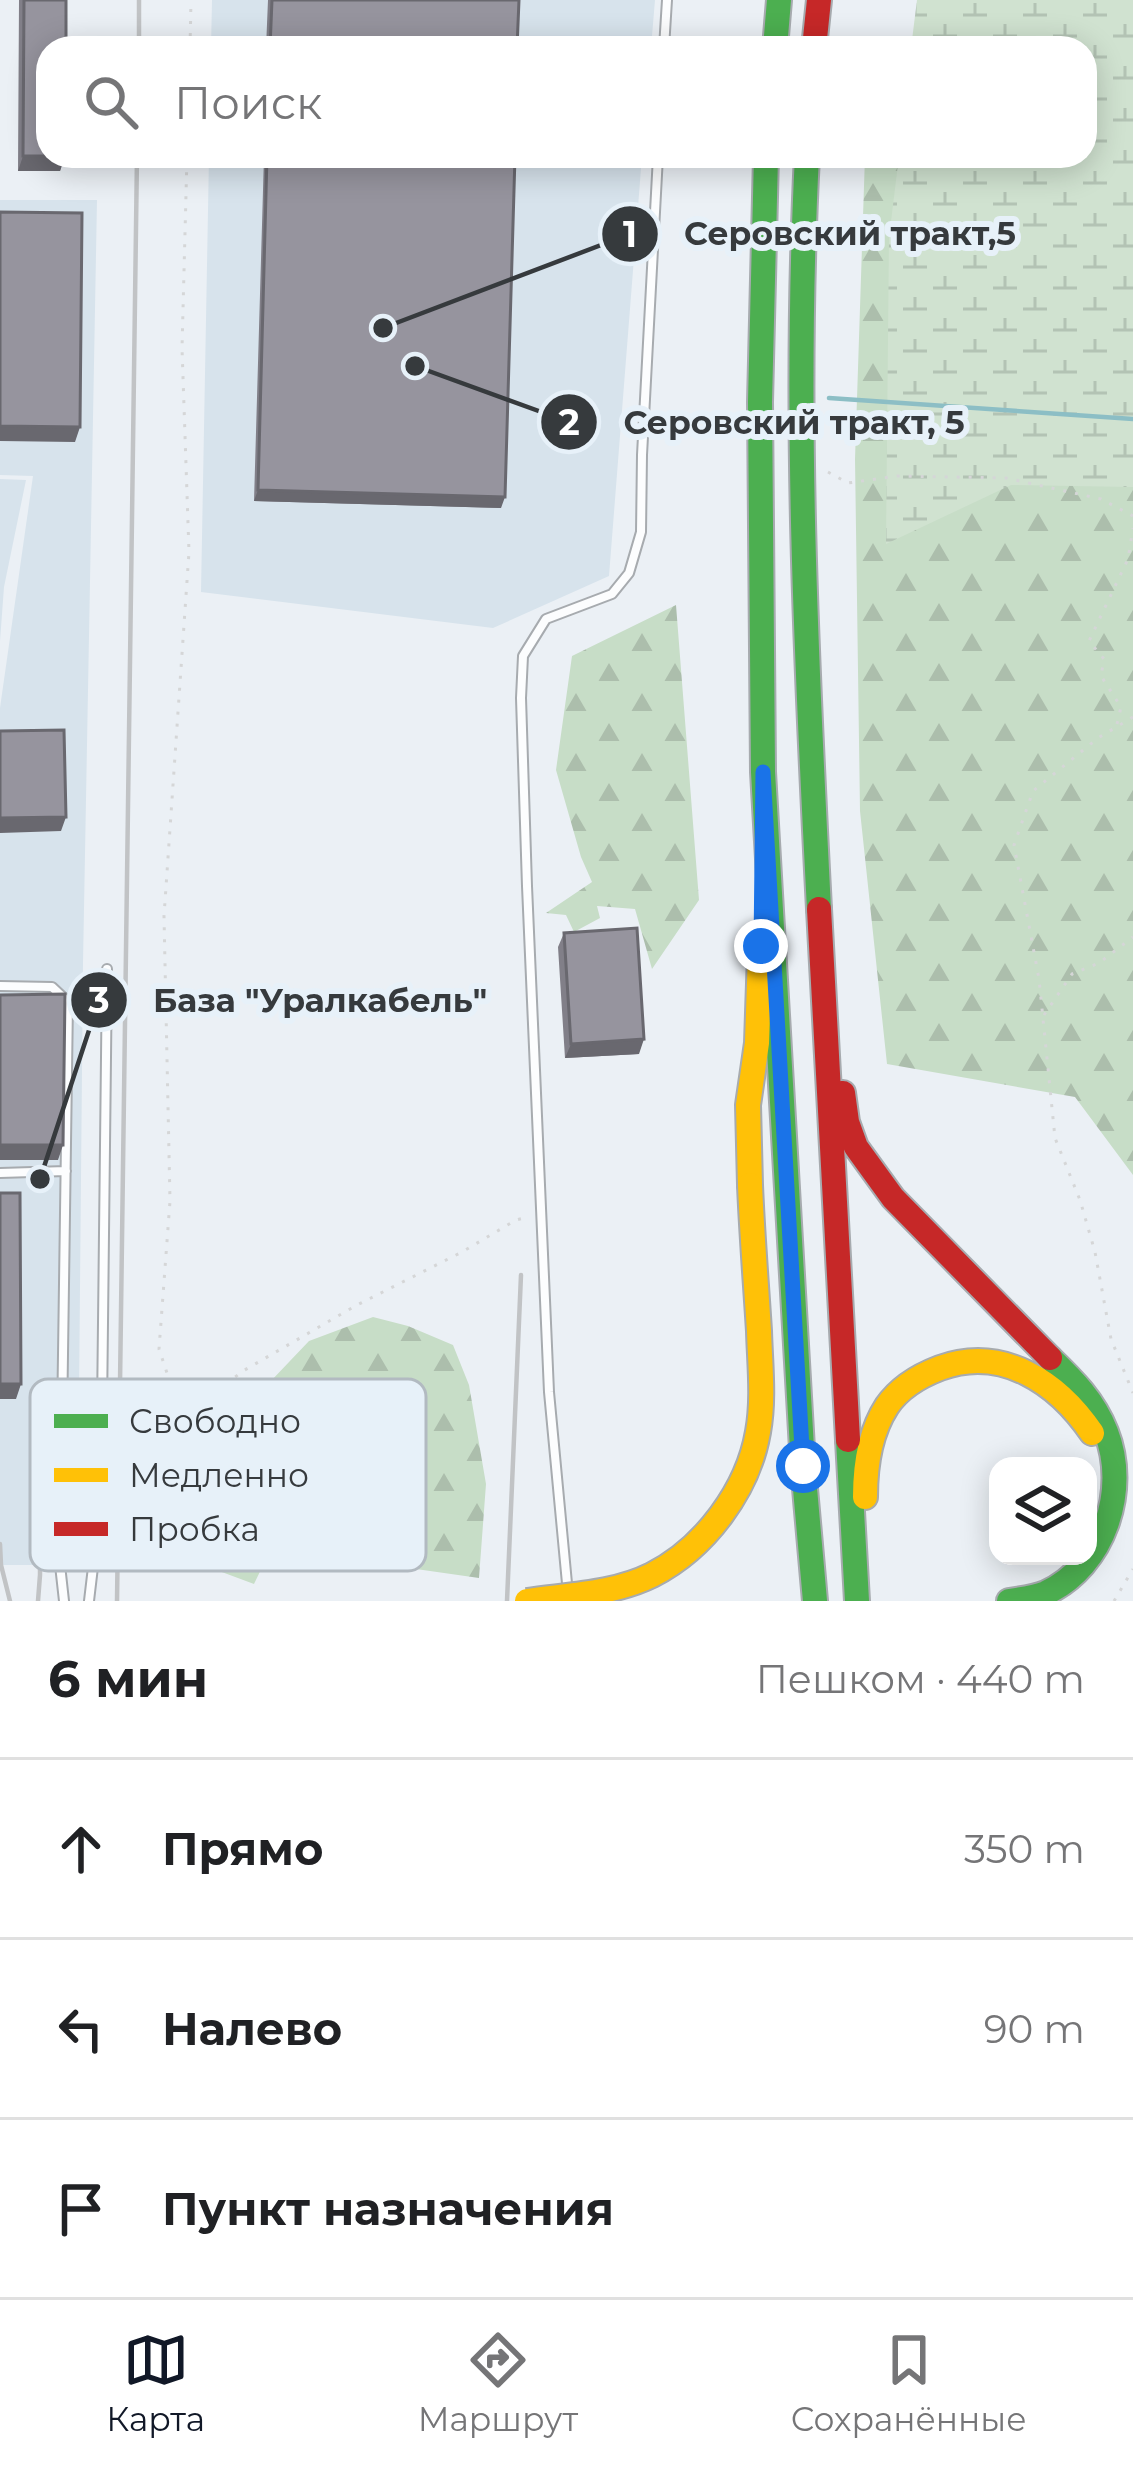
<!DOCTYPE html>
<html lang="ru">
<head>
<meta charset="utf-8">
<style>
	body { margin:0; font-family:Montserrat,sans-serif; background:#f2f2f2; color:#202124 }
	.controls { position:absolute; right:36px; bottom:36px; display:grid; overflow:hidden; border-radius:24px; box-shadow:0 6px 30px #0003 }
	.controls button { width:108px; height:108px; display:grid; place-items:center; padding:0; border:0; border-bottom:3px solid #e0e0e0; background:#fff; color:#202124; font:60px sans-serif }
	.stop { position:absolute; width:36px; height:36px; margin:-27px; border:9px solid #1a73e8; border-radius:50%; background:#fff }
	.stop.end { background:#1a73e8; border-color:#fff; box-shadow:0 3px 12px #0008 }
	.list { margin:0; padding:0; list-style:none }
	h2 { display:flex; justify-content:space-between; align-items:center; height:156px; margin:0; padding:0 48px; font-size:51px }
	h2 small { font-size:39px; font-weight:400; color:#757577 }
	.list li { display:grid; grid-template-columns:78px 1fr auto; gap:36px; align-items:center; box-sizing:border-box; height:180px; padding:0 48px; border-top:3px solid #e0e0e0 }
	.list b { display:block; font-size:45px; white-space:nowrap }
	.list em { font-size:39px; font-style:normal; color:#757577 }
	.icon { flex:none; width:66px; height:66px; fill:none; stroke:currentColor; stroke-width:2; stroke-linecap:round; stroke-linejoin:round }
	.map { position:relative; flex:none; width:1133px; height:1601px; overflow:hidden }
	.search { position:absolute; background:#fff; box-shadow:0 6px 30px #0003; left:36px; right:36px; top:36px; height:132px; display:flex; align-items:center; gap:30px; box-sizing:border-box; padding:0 42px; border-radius:36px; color:#757577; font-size:45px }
	.sheet { height:696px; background:#fff }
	nav { display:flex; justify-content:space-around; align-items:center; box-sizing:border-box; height:168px; border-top:3px solid #e0e0e0; background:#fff; font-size:33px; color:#757577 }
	nav a { display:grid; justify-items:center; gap:6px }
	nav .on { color:#111827 }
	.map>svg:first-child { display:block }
	.built { fill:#d7e3ec }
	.forest { fill:url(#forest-firs) }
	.wetland { fill:url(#wetland-marsh) }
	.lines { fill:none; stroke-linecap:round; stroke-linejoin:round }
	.stream { stroke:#8cbec5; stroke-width:4.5 }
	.lane-casing { stroke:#a7abaf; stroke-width:12 }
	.fast-casing { stroke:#a7abaf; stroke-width:28 }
	.slow-casing { stroke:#a7abaf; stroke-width:28 }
	.jam-casing { stroke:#a7abaf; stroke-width:28 }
	.path { stroke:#d5d6d7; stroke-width:3; stroke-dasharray:3 9; stroke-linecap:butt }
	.lane { stroke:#fcfdfe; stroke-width:8 }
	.fast { stroke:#4caf50; stroke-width:24 }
	.slow { stroke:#ffc107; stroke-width:24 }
	.jam { stroke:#c62828; stroke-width:24 }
	.rail { stroke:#c1c3c5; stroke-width:4.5 }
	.slow-bridge-casing { stroke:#a7abaf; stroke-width:28; stroke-linecap:butt }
	.slow-bridge { stroke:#ffc107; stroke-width:24 }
	.wall { fill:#817f88 }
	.shaded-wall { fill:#69686f }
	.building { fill:#96949e; stroke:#69686f; stroke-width:3 }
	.route { stroke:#1a73e8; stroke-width:15 }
	.key { fill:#e7f1f9; stroke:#b2bac1; stroke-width:3 }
	.key-label { font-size:33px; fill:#363a3d }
	.leader { fill:none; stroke:#363a3d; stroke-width:4.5 }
	.callout-dot { fill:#363a3d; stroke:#e7f1f9; stroke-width:4.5 }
	.mark-label { font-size:36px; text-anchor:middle; font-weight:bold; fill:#fff }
	.callout-label { font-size:33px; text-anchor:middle; font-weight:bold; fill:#363a3d; stroke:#e7f1f9; stroke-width:12; stroke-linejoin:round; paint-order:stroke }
</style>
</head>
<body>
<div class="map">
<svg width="1133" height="1601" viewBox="0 0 1133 1601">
	<defs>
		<pattern id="forest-firs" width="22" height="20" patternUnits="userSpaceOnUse" patternTransform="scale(3)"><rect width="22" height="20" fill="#c7ddc7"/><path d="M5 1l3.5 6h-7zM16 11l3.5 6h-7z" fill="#acbeac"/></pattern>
		<pattern id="wetland-marsh" width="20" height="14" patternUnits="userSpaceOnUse" patternTransform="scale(3)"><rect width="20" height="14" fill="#d0e2d0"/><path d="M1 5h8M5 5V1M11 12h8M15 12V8" fill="none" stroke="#b3c3b4"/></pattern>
	</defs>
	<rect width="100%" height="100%" fill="#ebf0f5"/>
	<path class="built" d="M212 0H655L651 48H211Z
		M209 156H642L609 576 493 628 201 592Z
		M0 200H97L83 963 79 1395 68 1504 75 1564 60 1565H0V708L33 476 0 475Z
		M0 479 26 480 4 587 0 641Z"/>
	<path class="forest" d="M865 156H933L1133 415V1175L1075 1097 887 1064 860 811 855 459Z
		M676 605 699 900 652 969 635 909 597 906 600 918 574 932 566 915 546 913 592 882 581 857 556 770 572 656Z
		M373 1317 408 1326 453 1345 469 1385 486 1484 479 1578 395 1566 352 1542 347 1481 305 1467 281 1528 254 1584 211 1568 225 1532 222 1468 250 1403 309 1341Z"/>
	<path class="wetland" d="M917 0H1133V487L1011 485 886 544 889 238 899 156H1085V48H911Z"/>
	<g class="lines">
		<path class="stream" d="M829 398 1133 419"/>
		<defs>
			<path id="lane" d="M664 48 667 0
				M0 986 52 987 68 1002 60 1565 64 1601
				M0 1173 66 1171
				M568 1594 549 1392 527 886 521 698 523 656 546 619 612 594 629 573 641 532 642 455 658 156
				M89 1601 101 1499 107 969"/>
			<path id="fast" d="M775 48 779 0
				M766 156 760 402 763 772 803 1466 815 1601
				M807 156C794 406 806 659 819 909
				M848 1440 857 1601
				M1009 1601C1021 1599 1034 1598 1046 1593 1104 1566 1129 1490 1106 1432 1094 1401 1073 1380 1050 1358"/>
			<path id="slow" d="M750 1185 748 1105 757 1043 760 954
				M865 1497C865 1466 870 1432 887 1406 900 1387 919 1376 940 1368 1003 1345 1058 1383 1092 1433"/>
			<path id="jam" d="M814 48 819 0
				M819 909 848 1440
				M843 1093 847 1122 856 1147 893 1198 1050 1358"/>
		</defs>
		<use href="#lane" class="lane-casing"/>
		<use href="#fast" class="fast-casing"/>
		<use href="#slow" class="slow-casing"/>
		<use href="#jam" class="jam-casing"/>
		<path class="path" d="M190 48 191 0
			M828 472 848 483 897 476 1006 478 1101 499 1133 516
			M1133 717 1098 738 1033 791 1014 845 1039 979 1055 1138 1080 1200 1095 1252 1111 1339 1133 1393
			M1117 724 1121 707 1101 676 1104 659 1089 641 1128 559 1133 528
			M1044 1015 1072 974 1099 963 1133 937
			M182 1418 159 1349 170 1201 164 916 189 552 182 348 187 156
			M170 1457 182 1418 243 1371 357 1305 462 1252 516 1220 528 1217
			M1114 1601 1133 1569"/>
		<use href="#lane" class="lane"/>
		<use href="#fast" class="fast"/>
		<use href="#slow" class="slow"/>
		<use href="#jam" class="jam"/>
		<path class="rail" d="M139 48V0
			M0 1544 1 1565 10 1601
			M38 1601 40 1575V1414
			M117 1601 137 156
			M507 1601 521 1275"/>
		<defs>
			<path id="slow-bridge" d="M527 1601C568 1595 614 1594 652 1575 705 1548 748 1490 758 1432 764 1399 760 1365 759 1331 756 1283 752 1234 750 1185"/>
		</defs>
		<use href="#slow-bridge" class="slow-bridge-casing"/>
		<use href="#slow-bridge" class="slow-bridge"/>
	</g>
	<path class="wall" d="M19 0H66L65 156 60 171H18Z
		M268 0H519L517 48H266Z
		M264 156H515L501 508 254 501Z
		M564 933 639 1054 565 1058 558 947Z"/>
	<path class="shaded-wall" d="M23 156H65L60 171H18Z
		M0 426 80 427 75 442 0 441Z
		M258 490 505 497 501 508 254 501Z
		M66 817 61 831 0 833V818Z
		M644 1039 639 1054 565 1058 571 1044Z
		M0 1145H63L58 1160H0Z
		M0 1384H21L16 1399H0Z"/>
	<path class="building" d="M24 0H66V48H48V156H65H23Z
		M272 0H519L517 48H270Z
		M267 156H515L505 497 258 490Z
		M0 212 82 213 80 427 0 426Z
		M64 730 66 817 0 818V731Z
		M637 928 644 1039 571 1044 564 933Z
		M65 994 63 1145H0V995Z
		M0 1193H20L21 1384H0Z"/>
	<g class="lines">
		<path class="route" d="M761 946 763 772 803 1466"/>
	</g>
	<rect x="30" y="1379" width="396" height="192" rx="18" class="key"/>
	<rect x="54" y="1414" width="54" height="14" fill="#4caf50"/>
	<rect x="54" y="1468" width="54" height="14" fill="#ffc107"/>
	<rect x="54" y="1522" width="54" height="14" fill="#c62828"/>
	<g class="key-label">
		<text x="129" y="1433">Свободно</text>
		<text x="129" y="1487">Медленно</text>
		<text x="129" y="1541">Пробка</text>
	</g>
	<path class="leader" d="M383 328L630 234M415 366L569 422M40 1179L99 1000"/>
	<g class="callout-dot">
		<circle cx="383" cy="328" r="12"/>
		<circle cx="415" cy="366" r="12"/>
		<circle cx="40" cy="1179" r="12"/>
		<circle cx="630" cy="234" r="30"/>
		<circle cx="569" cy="422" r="30"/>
		<circle cx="99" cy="1000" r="30"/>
	</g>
	<g class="mark-label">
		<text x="630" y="247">1</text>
		<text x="569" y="435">2</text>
		<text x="99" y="1013">3</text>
	</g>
	<g class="callout-label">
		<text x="850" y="245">Серовский тракт,5</text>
		<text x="794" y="434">Серовский тракт, 5</text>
		<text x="320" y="1012">База "Уралкабель"</text>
	</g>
</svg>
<div class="controls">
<button><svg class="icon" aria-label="layers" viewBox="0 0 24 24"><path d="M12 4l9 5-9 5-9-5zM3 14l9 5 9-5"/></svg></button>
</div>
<div class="stop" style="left:803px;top:1466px"></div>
<div class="stop end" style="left:761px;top:946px"></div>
<div class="search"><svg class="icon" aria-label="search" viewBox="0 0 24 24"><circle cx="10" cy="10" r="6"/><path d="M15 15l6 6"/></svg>Поиск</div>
</div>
<section class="sheet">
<h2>6 мин<small>Пешком · 440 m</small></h2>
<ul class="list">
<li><svg class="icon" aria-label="ahead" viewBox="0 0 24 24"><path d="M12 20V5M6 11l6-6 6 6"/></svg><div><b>Прямо</b></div><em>350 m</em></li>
<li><svg class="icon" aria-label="left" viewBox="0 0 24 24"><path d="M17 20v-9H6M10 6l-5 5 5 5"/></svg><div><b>Налево</b></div><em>90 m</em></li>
<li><svg class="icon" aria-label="arrive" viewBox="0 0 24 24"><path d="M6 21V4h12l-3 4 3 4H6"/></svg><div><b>Пункт назначения</b></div></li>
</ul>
</section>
<nav>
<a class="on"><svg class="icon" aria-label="map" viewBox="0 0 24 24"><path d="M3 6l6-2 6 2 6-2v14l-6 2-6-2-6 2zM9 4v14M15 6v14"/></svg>Карта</a>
<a><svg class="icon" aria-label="directions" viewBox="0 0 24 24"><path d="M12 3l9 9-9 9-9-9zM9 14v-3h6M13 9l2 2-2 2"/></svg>Маршрут</a>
<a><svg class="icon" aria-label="saved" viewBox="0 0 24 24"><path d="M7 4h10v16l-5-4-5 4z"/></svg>Сохранённые</a>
</nav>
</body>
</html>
